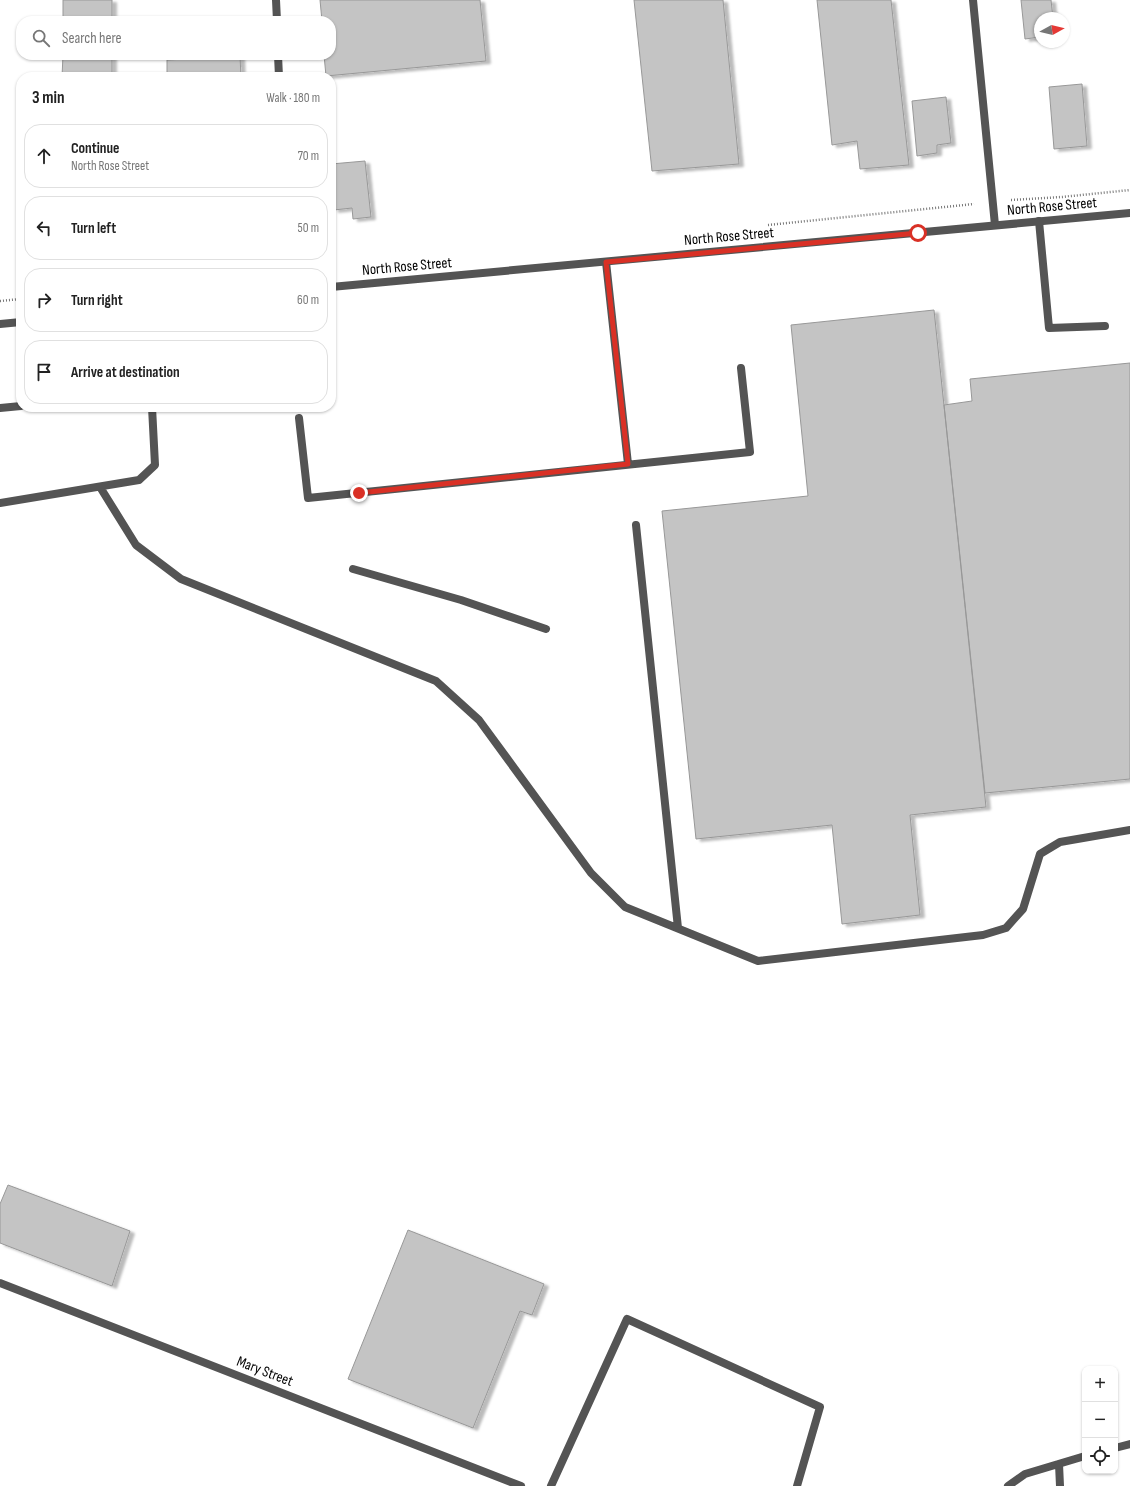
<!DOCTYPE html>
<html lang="en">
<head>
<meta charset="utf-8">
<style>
	body { margin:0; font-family:"Sofia Sans Condensed",sans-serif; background:#f2f2f2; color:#222 }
	.controls { position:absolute; right:12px; bottom:12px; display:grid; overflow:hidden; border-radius:8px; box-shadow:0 1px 3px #0004 }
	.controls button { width:36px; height:36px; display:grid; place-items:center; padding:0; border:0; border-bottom:1px solid #e0e0e0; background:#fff; color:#222; font:20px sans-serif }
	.compass { position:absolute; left:1034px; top:12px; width:36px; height:36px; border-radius:50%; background:#fff; box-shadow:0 1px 3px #0004; rotate:82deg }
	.stop { position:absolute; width:12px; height:12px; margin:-9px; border:3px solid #d93025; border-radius:50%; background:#fff }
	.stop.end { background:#d93025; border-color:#fff; box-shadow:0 1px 4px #0008 }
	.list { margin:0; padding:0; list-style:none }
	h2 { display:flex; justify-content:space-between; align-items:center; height:52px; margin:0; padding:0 16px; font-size:17px }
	h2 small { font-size:13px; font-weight:400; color:#767676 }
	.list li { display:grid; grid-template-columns:26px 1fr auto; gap:12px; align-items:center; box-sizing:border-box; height:64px; margin:0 8px 8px; padding:0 8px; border:1px solid #e0e0e0; border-radius:16px }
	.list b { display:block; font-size:15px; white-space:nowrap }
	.list p { margin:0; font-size:13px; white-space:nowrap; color:#767676 }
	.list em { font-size:13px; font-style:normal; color:#767676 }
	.icon { flex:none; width:22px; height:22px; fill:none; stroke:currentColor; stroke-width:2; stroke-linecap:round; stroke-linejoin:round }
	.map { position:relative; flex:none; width:1130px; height:1486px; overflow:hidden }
	.search { position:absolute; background:#fff; box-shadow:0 1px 3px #0004; left:16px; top:16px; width:320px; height:44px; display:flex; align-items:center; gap:10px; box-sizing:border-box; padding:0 14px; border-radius:16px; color:#767676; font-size:15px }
	.panel { position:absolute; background:#fff; box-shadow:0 1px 3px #0004; left:16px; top:72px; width:320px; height:340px; border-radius:16px }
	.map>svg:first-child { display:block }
	.building { fill:#c4c4c4; stroke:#989898; filter:url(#shadow) }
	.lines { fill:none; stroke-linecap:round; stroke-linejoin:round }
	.path { stroke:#767676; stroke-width:2.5; stroke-dasharray:1 2; stroke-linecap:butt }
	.lane { stroke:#545454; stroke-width:8 }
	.street { stroke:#545454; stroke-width:8 }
	.route { stroke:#d93025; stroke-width:5 }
	.labels { text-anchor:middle; stroke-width:4; stroke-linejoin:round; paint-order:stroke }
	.street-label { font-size:15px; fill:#000; stroke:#fff }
</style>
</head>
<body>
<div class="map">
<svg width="1130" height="1486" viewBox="0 0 1130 1486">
	<defs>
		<filter id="shadow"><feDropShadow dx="4.5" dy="2.5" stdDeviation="1" flood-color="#0004"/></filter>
	</defs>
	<rect width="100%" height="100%" fill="#fff"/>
	<path class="building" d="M63 0H112V21H63Z
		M320 0H480L486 61 326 76 324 55H331V21H322Z
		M634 0H723L739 164 652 171Z
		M817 0H891L909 165 860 169 857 141 832 145Z
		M1021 0H1051L1053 18H1040V37L1025 39Z
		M63 55H112V77H62Z
		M240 56 241 77H167V60Z
		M1082 84 1087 146 1054 149 1049 87Z
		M946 97 951 143 937 145V153L917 156 912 101Z
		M365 161 371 217 353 219 352 208 334 210 331 179V164Z
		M934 310 986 807 910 815 920 915 842 924 832 825 696 839 662 511 808 496 791 325Z
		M1130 363V779L985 793 944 405 972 401 970 379Z
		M8 1185 130 1231 112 1286 0 1243V1204Z
		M408 1230 544 1284 532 1315 520 1311 473 1428 348 1379Z"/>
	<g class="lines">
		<path class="path" d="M1011 200 1062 197 1130 190
			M768 225 974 204
			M0 301 21 299"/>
		<path class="lane" d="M276 0 277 21
			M973 0 995 225
			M278 55 279 77
			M1039 221 1049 328 1105 326
			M606 262 628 464
			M0 408 21 406
			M299 418 308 498 750 452 741 368
			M100 487 136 545 181 579 436 681 479 720 591 873 625 907 758 961 983 935 1006 928 1023 909 1040 854 1060 842 1130 830
			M0 503 139 480 155 465 152 407
			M636 525 678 928
			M353 569 461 600 546 629
			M1115 1448 1130 1444
			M1059 1464 1060 1486
			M551 1486 627 1319 820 1407 797 1486
			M1008 1486 1025 1474 1085 1456"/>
		<path class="street" d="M331 287 1130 213
			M0 324 21 322
			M0 1283 521 1486"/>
	</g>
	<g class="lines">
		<path class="route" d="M359 493 628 464 606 262 918 233"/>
	</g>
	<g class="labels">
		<g class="street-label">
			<text transform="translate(1052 206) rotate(-5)" y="5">North Rose Street</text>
			<text transform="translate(729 236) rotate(-5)" y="5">North Rose Street</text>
			<text transform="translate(407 266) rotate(-5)" y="5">North Rose Street</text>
			<text transform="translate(265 1371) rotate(21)" y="5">Mary Street</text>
		</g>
	</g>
</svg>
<div class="controls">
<button>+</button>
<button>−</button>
<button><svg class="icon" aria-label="locate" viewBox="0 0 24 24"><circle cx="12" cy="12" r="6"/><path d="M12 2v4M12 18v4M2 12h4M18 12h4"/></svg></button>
</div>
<svg class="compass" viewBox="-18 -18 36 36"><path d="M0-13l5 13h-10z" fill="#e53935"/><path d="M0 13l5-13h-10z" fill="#767676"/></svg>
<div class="stop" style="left:918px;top:233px"></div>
<div class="stop end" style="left:359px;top:493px"></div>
<div class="search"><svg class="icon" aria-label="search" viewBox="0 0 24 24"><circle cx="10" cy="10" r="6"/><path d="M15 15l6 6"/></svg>Search here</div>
<section class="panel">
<h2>3 min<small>Walk · 180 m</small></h2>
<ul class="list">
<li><svg class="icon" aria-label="ahead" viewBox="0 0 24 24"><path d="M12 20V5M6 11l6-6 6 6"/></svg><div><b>Continue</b><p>North Rose Street</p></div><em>70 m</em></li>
<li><svg class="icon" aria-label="left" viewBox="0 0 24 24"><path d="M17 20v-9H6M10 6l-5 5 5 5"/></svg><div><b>Turn left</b></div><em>50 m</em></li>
<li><svg class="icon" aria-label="right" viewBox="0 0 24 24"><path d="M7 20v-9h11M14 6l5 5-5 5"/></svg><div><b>Turn right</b></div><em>60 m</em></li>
<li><svg class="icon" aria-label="arrive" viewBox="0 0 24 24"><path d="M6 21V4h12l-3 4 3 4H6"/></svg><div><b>Arrive at destination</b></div></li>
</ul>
</section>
</div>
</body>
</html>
